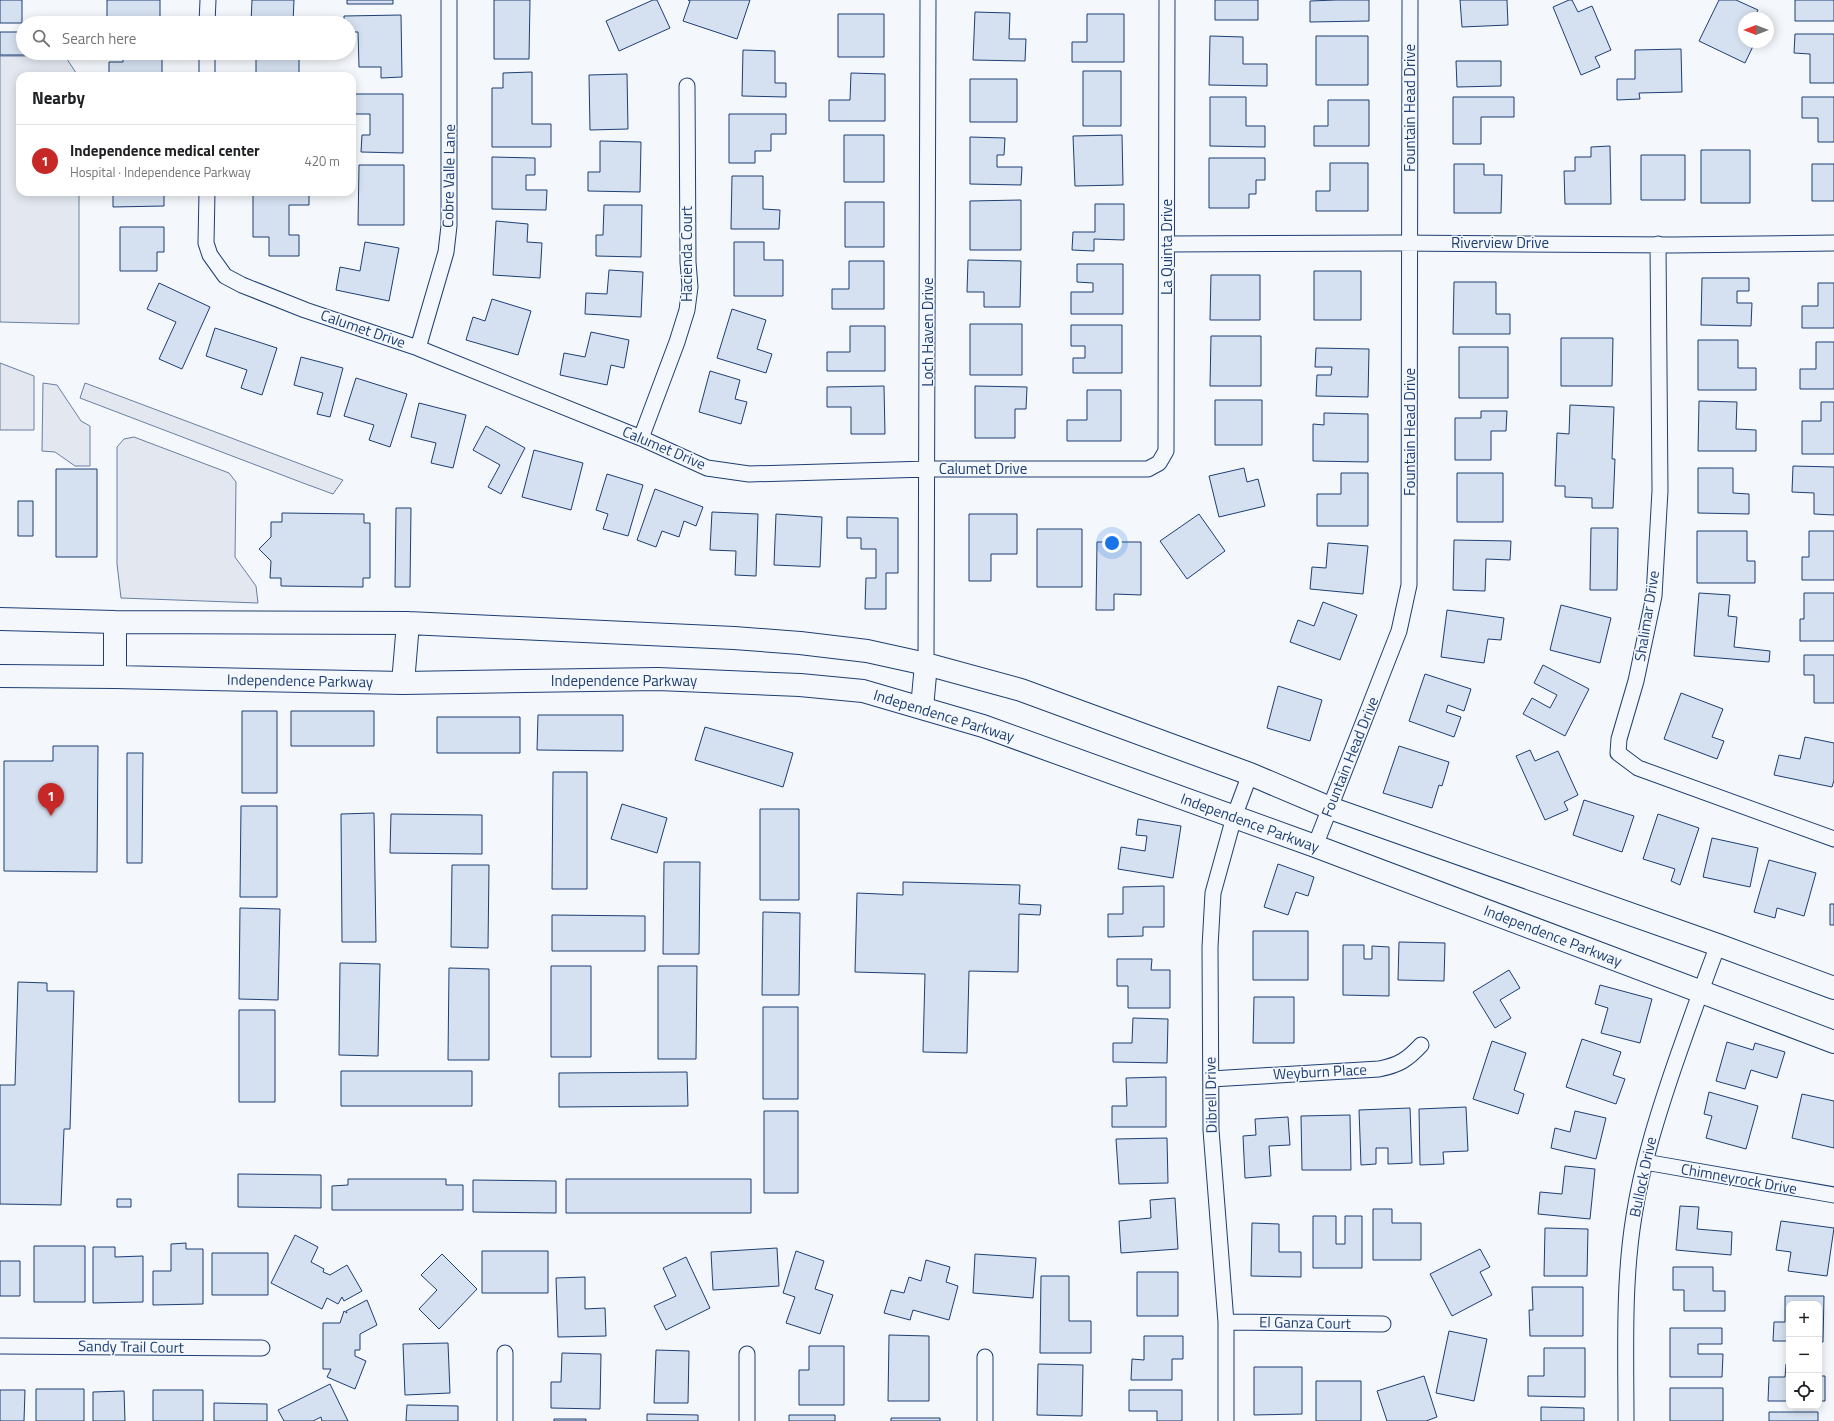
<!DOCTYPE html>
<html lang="en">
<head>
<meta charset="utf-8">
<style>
	body { margin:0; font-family:"Titillium Web",sans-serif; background:#f6f6f6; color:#202124 }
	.controls { position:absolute; right:12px; bottom:12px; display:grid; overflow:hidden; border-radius:8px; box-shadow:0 2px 10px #0003 }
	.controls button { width:36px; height:36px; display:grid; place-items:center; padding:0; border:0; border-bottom:1px solid #e0e0e0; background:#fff; color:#202124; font:20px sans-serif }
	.compass { position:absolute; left:1738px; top:12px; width:36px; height:36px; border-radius:50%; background:#fff; box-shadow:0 2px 10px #0003; rotate:270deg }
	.you { position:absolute; left:1112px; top:543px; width:14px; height:14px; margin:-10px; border:3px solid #fff; border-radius:50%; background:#1a73e8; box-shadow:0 0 0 6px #1a73e833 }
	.badge { display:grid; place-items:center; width:26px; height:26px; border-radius:50%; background:#c62828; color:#fff; font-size:13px; font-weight:700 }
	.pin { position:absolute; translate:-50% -33px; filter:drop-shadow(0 1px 2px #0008) }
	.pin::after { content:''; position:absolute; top:21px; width:14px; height:12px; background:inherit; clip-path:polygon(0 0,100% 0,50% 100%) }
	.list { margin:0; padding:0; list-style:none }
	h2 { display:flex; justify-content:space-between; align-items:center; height:52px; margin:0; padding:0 16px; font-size:17px }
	h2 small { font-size:13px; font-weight:400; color:#757577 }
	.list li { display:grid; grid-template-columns:26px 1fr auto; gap:12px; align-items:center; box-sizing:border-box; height:72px; padding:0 16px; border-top:1px solid #e0e0e0 }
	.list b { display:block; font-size:15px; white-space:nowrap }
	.list p { margin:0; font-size:13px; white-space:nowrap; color:#757577 }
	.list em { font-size:13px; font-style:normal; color:#757577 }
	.icon { flex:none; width:22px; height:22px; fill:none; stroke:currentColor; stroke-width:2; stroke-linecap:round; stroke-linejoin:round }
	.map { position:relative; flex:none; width:1834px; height:1421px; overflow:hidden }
	.search { position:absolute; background:#fff; box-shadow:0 2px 10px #0003; left:16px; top:16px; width:340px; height:44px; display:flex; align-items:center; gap:10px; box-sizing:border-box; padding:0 14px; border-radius:22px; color:#757577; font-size:15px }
	.panel { position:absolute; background:#fff; box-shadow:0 2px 10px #0003; left:16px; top:72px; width:340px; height:124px; border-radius:12px }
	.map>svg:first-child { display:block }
	.parking { fill:#e3e8f0; stroke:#687fa3 }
	.building { fill:#d5e0f0; stroke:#1d3f73 }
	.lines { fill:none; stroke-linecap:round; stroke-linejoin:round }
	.street-casing { stroke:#1d3f73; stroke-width:17 }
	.secondary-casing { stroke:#1d3f73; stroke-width:24 }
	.street { stroke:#f4f7fb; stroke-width:15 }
	.secondary { stroke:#f4f7fb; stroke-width:22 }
	.labels { text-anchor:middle; stroke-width:3; stroke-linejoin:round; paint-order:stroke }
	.street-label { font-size:15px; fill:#1d3f73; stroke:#f4f7fb }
</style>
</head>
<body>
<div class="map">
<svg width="1834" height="1421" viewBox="0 0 1834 1421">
	<rect width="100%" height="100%" fill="#f4f7fb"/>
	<path class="parking" d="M0 56H65L78 76H20V192H79V324L0 322Z
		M0 363 34 376V430H0Z
		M43 383 57 385 81 421 90 426V466H75L55 452 42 451Z
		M85 383 343 480 333 494 303 483 80 398Z
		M134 437 229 473 236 482 235 557 256 586 258 603 121 598 117 564V447L124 439Z"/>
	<path class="building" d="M0 0H22V23H0Z
		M107 0H160V19H107Z
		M252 0H294L293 22 305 23H251Z
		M347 0H393V4H347Z
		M494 0H530L529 59H494Z
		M653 0H657L670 28 619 51 606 21Z
		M688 0H750L737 39 683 21 690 1Z
		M1215 0H1258V20H1215Z
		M1336 0H1369V21L1310 22V1Z
		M1460 0H1507L1508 25 1462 27Z
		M1569 0H1572L1578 12 1592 6 1611 50 1595 57 1600 67 1581 75 1553 7Z
		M1719 0H1736L1758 10 1754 18H1744V42H1755L1745 63 1699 41Z
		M1795 0H1834V21H1795Z
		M975 12 1010 13 1009 39H1026L1025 61 973 60Z
		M838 14H884V57H838Z
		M1087 14H1124V62H1072V42H1087Z
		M401 15 402 77 381 78V67H359L358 32H349V23H344V16Z
		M0 32H23V53H65V55H0Z
		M1795 34H1834V83H1810V54L1794 53Z
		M1210 36 1243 37V64H1267V86L1209 85Z
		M1316 36H1368V85H1316Z
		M1681 49 1682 92 1639 93 1640 99 1617 100V79H1635V50Z
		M743 50 775 51V83H786V97L742 96Z
		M123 53H162V76H109V62H123Z
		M299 54V76H256V55Z
		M1456 61H1501V86L1457 87Z
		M1083 71H1121V126H1083Z
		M532 72V124H551V147H492V88H503V73Z
		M851 73 885 74V121H829V100H850Z
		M627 74 628 129 590 130 589 75Z
		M970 79H1017V122H970Z
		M352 94H403V153L361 152 362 135H370V114H352Z
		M1210 97H1246V126H1265V147L1210 146Z
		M1453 97H1514V117H1481V144H1453Z
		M1802 97H1834V142H1818V118H1802Z
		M1328 100H1369V146H1314V126H1328Z
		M729 114H786V134H771V151H755V163H729Z
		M844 135H884V182H844Z
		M1122 135 1123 185 1075 186 1073 136Z
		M970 137 1005 138 1004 155H997V167H1022L1021 185 970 184Z
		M600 141 641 142 640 192 588 191V172H600Z
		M1610 146 1611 204H1565L1564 171H1575V157H1591V147Z
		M1701 150H1750V203H1701Z
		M1641 155H1685V200H1641Z
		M492 157 535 158V175H526V190H547L546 210 492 209Z
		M1209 158H1265V180H1256V194H1249V208H1209Z
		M1330 163H1368V211H1316V191H1330Z
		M1454 164H1484V175H1502L1501 213H1454Z
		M1812 164H1834V201H1812Z
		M359 165H404V225H358Z
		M732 176H763V209L780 210 779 229H731Z
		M113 192H164V206L113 207Z
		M253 192H309V205H289V235H299V256H269V237H253Z
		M1021 200V250H970V201Z
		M845 202H884V247H845Z
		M1095 204H1124V240L1094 239V251L1072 250 1073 232H1095Z
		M604 205H642L641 257 596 256V235H603Z
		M496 221 528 224 527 242 542 243 540 278 493 275Z
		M120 227H164V252H157V271H120Z
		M365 242 399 248 389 301 336 290 340 267 360 271Z
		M734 242H764V260H783V296H734Z
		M968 260 1021 261 1020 307H984V292H967Z
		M849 261H884V309H832V289H849Z
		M1077 264H1123V314H1071V292H1093V283L1077 282Z
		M609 270 643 272 641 317 585 314 586 293 607 294Z
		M1314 271H1361V320H1314Z
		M1211 275H1260V320H1210Z
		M1702 278H1749V291H1737V303H1752L1751 326 1701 325Z
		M1454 282H1496V314H1510V334H1453Z
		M159 283 210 307 182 369 159 359 176 322 147 309Z
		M1818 283H1834V328H1802V306H1818Z
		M492 299 531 311 518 355 466 340 473 317 485 321Z
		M732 309 766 320 757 349 772 354 766 373 717 358Z
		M970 324H1022V375H970Z
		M1071 325H1122V373H1073V358H1085V346H1071Z
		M850 326H885V371H827V352H850Z
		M215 328 277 348 262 395 241 388 247 370 206 356Z
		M591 332 629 340 624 368 611 365 607 385 560 375 564 353 585 357Z
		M1211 336H1261V386H1210Z
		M1561 338H1613L1612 386H1561Z
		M1698 340H1738V368H1756V390H1698Z
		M1816 342H1834V389H1800V369H1816Z
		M1459 347H1508V398H1459Z
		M1316 348 1369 349 1368 397 1316 396 1317 375H1331L1332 367H1315Z
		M301 357 343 368 330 417 317 414 323 393 294 385Z
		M710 371 740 380 735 399 747 402 741 424 699 412Z
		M356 378 407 394 390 447 369 440 374 425 344 416Z
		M884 386 885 434H851V407H827V387Z
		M975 386 1027 387 1026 409H1015V438H975Z
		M1087 390H1121V441H1067V420H1087Z
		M1215 400H1262V445H1215Z
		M1699 401 1737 402 1736 429 1756 430V451H1698Z
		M1821 402H1834V454H1802V421H1821Z
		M419 403 466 415 453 468 431 463 436 443 411 437Z
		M1570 405 1614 407 1612 459H1615L1613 508H1592V498L1565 497V486H1555L1557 433 1569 434Z
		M1481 411H1507L1506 431H1491V460H1455V418H1481Z
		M1324 413 1368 414V462L1313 461V424L1324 425Z
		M486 426 525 448 501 494 488 487 500 465 473 450Z
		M534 450 583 463 571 510 522 497Z
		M1793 466 1834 467V515L1814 514V493L1792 492Z
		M1244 468 1247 482 1258 479 1265 506 1219 517 1209 476Z
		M1698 468H1733V493L1749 494V514L1698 513Z
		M56 469H97V557H56Z
		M1341 473H1368V526H1317V494H1341Z
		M1457 473H1503V522H1457Z
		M607 474 643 485 628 536 603 529 608 514 596 510Z
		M655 489 703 507 696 526 684 521 679 537 662 531 656 547 637 540Z
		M18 501H33V536H18Z
		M396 508H411L410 587H395Z
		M712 512 758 514 756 576 735 575 736 551 710 550Z
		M282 513 364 514V523H370V578H363V587L281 586V578H270L271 561 259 549 271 537V522H282Z
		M776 514 822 517 820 567 774 565Z
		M969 514H1017V554H991V581H969Z
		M1199 514 1225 551 1187 579 1160 541Z
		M847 517 898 518V573H886V609H865L866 578H876V549H861V538H847Z
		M1591 528H1618L1617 590H1590Z
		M1037 529H1082V587H1037Z
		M1697 531H1747V561H1755V583H1697Z
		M1809 531H1834V580H1802V557H1809Z
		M1454 540 1511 541 1510 560 1486 559 1485 591 1453 590Z
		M1097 542H1141V595L1114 594V610H1096Z
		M1328 543 1368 546 1363 594 1310 589 1312 567 1326 568Z
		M1699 593 1730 595 1728 616 1737 617 1734 647 1770 651 1769 662 1694 656Z
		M1804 593H1834V641H1800V619H1804Z
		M1323 602 1357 615 1340 660 1290 642 1298 620 1314 626Z
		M1561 605 1611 618 1600 663 1550 650Z
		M1447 610 1504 618 1501 640 1488 639 1484 663 1441 657Z
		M1804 655H1834V703H1814V675H1804Z
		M1543 665 1589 689 1565 736 1523 714 1532 698 1550 708 1557 695 1534 683Z
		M1425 674 1471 689 1464 711 1448 705 1446 712 1461 717 1454 737 1409 721Z
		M1278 686 1322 700 1310 741 1267 728Z
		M1681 693 1723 709 1712 737 1724 741 1717 759 1664 739Z
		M242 711H277V793H242Z
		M291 711H374V746H291Z
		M538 715H623V751L537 750Z
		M437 717H520V753H437Z
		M705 727 793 753 783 787 695 760Z
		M1805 737 1834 743V780L1832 787 1774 775 1779 755 1800 759Z
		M53 746H98L97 872 4 871V761H53Z
		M1399 746 1449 762 1442 786 1439 785 1432 808 1383 793Z
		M1530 750 1535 761 1558 751 1578 795 1564 802 1568 810 1545 820 1516 756Z
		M127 753H143L142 863H127Z
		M553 772H587V889H552Z
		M1584 800 1634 816 1622 852 1573 835Z
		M622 804 667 818 657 853 611 839Z
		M241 806H277V897H240Z
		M760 809H799V900H760Z
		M374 813 376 942H342L341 814Z
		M391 814 482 815V854L390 853Z
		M1658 814 1699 828 1680 885 1671 881 1675 869 1643 859Z
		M1138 819 1181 826 1173 878 1118 869 1121 847 1145 851 1147 836 1136 835Z
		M1712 838 1758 848 1750 887 1703 877Z
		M1769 860 1816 873 1804 916 1777 908 1775 918 1754 912Z
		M664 862H700L699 954H663Z
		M1278 864 1314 877 1308 896 1296 892 1288 915 1264 907Z
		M452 865H489L488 948 451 947Z
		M903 882 1020 885 1019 904 1041 905 1040 915 1019 914 1018 972 969 971 967 1053 923 1052 925 974 855 972 857 893 903 895Z
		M1164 886V927H1143V936L1108 937V914H1123V887Z
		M1830 904H1834V925H1830Z
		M240 908 280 909 278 1000 239 999Z
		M763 912 800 913 799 995H762Z
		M552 915 645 916V951H552Z
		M1253 931H1308V980H1253Z
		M1399 942 1445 943 1444 981 1398 980Z
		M1343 945H1364V959H1372V946L1389 947V996L1343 995Z
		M1117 959H1152L1151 970H1170V1008H1128V986H1117Z
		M340 963 380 964 378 1056 339 1055Z
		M551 966H591V1057H551Z
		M658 966H697L696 1059H658Z
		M449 968 489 969V1060H448Z
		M1509 970 1520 988 1500 1000 1511 1018 1495 1028 1473 992Z
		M18 982 47 983V991H74L70 1129H64L61 1205 0 1204V1085H15Z
		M1600 985 1652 999 1640 1043 1601 1033 1608 1008 1595 1004Z
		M1254 997H1294V1043H1253Z
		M763 1007H798V1099H763Z
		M239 1010H275V1102H239Z
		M1133 1018 1168 1019 1167 1063 1113 1062V1043H1132Z
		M1582 1039 1621 1052 1613 1075 1625 1079 1616 1104 1566 1087Z
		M1492 1041 1526 1053 1514 1090 1524 1094 1518 1114 1473 1099Z
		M1727 1042 1753 1050 1755 1043 1785 1052 1777 1078 1751 1070 1745 1089 1716 1081Z
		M341 1071H472V1106H341Z
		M687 1072 688 1106 559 1107V1073Z
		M1166 1077V1127H1112V1106H1127L1126 1078Z
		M1709 1092 1758 1106 1746 1149 1706 1138 1712 1116 1704 1114Z
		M1802 1094 1834 1101V1148L1792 1138Z
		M1466 1107 1468 1151 1443 1152 1444 1164 1420 1165 1419 1109Z
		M1410 1108 1412 1163 1388 1164V1148H1376V1164L1361 1165 1359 1110Z
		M764 1111H798V1193H764Z
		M1575 1111 1606 1118 1596 1159 1551 1148 1555 1128 1570 1132Z
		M1350 1115 1351 1170H1302L1301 1116Z
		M1288 1117 1290 1145 1269 1146 1271 1176 1245 1178 1243 1136 1256 1135 1255 1119Z
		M1167 1138 1168 1183 1119 1184 1116 1139Z
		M1565 1166 1595 1169 1590 1219 1538 1214 1540 1192 1562 1194Z
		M238 1174 321 1175V1208L238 1207Z
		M348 1179H446V1185H463V1210H332V1186L348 1185Z
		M566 1179H751V1213H566Z
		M473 1180 556 1181V1213L473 1212Z
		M1175 1198 1178 1249 1121 1253 1119 1221 1151 1218 1150 1200Z
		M117 1199H131V1207H117Z
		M1680 1206 1699 1207 1697 1229 1732 1232 1731 1255 1676 1250Z
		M1373 1209H1392V1223H1421V1260H1373Z
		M1313 1216H1336V1244H1345V1216H1362V1268H1313Z
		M1781 1221 1834 1228 1827 1276 1788 1271 1791 1252 1776 1250Z
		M1252 1223 1279 1224V1252H1301V1277L1251 1276Z
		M1545 1228 1588 1229 1587 1276H1544Z
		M295 1235 318 1247 311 1262 324 1269 323 1272 330 1275 347 1265 362 1291 344 1301 342 1297 338 1304 327 1298 322 1309 271 1283Z
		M186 1243V1249H203V1304L153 1305V1271H171V1244Z
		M34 1246H85V1302H34Z
		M93 1247H115V1257L143 1256V1302L93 1303Z
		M777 1248 779 1286 713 1290 711 1252Z
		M1480 1249 1490 1267 1480 1272 1492 1295 1452 1316 1430 1274Z
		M482 1251H548V1293H482Z
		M796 1251 824 1261 815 1289 833 1295 820 1334 786 1323 795 1297 783 1293Z
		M212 1253H268V1295H212Z
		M442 1254 477 1289 439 1329 419 1309 437 1290 421 1275Z
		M975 1254 1036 1258 1033 1298 973 1293Z
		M686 1257 710 1308 666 1330 654 1306 676 1296 663 1268Z
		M926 1260 950 1267 946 1282 958 1286 949 1320 913 1310 910 1320 884 1313 891 1290 904 1293 909 1277 921 1281Z
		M0 1261H20V1296H0Z
		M1673 1267H1713V1291H1725V1311H1684V1290H1673Z
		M1137 1272H1178V1316H1137Z
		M1041 1276H1069V1321H1091V1353H1040Z
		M585 1277V1309L605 1308 606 1336 558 1337 556 1278Z
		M1532 1287H1583V1336H1530L1529 1310H1533Z
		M1785 1296H1824L1823 1342H1819V1304H1789V1341H1773L1774 1322H1785Z
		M367 1300 377 1325 360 1334V1350H355V1356L366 1361 355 1389 327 1377 331 1369H323V1323H340L344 1311 347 1313 346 1311Z
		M1670 1328H1722V1344H1698V1354H1723L1722 1377H1670Z
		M1449 1331 1487 1339 1474 1401 1436 1393Z
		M889 1335 929 1336V1401H888Z
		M1144 1336H1183V1359H1172V1380H1131L1132 1359 1144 1360Z
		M448 1343 450 1393 405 1395 403 1344Z
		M809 1346H844V1405H799V1370H809Z
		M1544 1348H1585V1397L1528 1396V1376H1544Z
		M656 1350 689 1351 688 1403H654Z
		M562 1353 601 1354 600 1409 551 1408V1382H561Z
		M1038 1364 1083 1365 1082 1416 1037 1415Z
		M1786 1364H1789V1401H1768L1769 1377H1785Z
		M1254 1367H1302V1414L1254 1415Z
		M1424 1376 1437 1417 1426 1421H1387L1377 1391Z
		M1819 1376H1825V1401H1819Z
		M1316 1381H1361V1421H1316Z
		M330 1384 348 1421H322L321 1417 313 1421H284L278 1410Z
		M1670 1388H1723V1421H1670Z
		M36 1389H84V1421H36Z
		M0 1390H25L24 1421H0Z
		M153 1390H203V1421H153Z
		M1129 1390H1182V1421H1157V1411H1129Z
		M124 1391 125 1421H93V1392Z
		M214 1403 267 1404V1421H214Z
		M407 1405 458 1406V1421H406Z
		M1541 1407 1584 1408V1421H1541Z
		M1769 1412H1818V1421H1769Z
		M647 1414 698 1415V1421H647Z
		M789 1415H835V1421H789Z
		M891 1418H940V1421H891Z
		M554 1419H586V1421H554Z"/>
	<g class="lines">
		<defs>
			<path id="street" d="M207 23 208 0
				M207 76V53
				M207 192 206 243 210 255 225 276 242 285 305 310 418 348 641 438 707 468 749 474 928 469H1148L1159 463 1166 451 1167 0
				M1167 244 1395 243 1672 245 1834 243
				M1658 244 1660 491 1654 596 1636 681 1619 739 1618 753 1638 768 1834 839
				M418 348 446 252 449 226V0
				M641 438 677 342 687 310 690 287 688 262 687 86
				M926 664 928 0
				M1315 846 1399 631 1409 585 1410 0
				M1211 1079 1379 1069C1399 1065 1407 1060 1421 1045
				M1645 1162 1834 1195
				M1226 1322 1383 1324
				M0 1346 262 1348
				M505 1421V1353
				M747 1421V1354
				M985 1421V1357
				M1226 1421V1322L1211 1130 1210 947 1213 893 1234 817 1250 774
				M1626 1421C1626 1353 1623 1283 1634 1216 1642 1164 1658 1114 1675 1064 1689 1024 1703 984 1718 945"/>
			<path id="secondary" d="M0 619 115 622 408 623 734 638 800 643 867 651 926 664 1021 690 1250 774 1330 808 1718 945 1834 988
				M0 676 115 677 403 683 658 679 800 685 863 691 983 726 1315 846 1834 1042
				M115 677V622
				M403 683 408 623
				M922 708 926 664"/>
		</defs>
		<use href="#street" class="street-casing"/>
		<use href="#secondary" class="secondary-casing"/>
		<use href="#street" class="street"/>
		<use href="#secondary" class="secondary"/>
	</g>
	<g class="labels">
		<g class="street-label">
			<text transform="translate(1410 108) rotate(-90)" y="5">Fountain Head Drive</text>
			<text transform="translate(449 176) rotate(-89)" y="5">Cobre Valle Lane</text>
			<text x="1500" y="248">Riverview Drive</text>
			<text transform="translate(1167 247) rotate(-90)" y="5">La Quinta Drive</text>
			<text transform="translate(687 254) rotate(-90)" y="5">Hacienda Court</text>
			<text transform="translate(363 329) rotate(19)" y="5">Calumet Drive</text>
			<text transform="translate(928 332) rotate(-90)" y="5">Loch Haven Drive</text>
			<text transform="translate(1410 432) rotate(-90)" y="5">Fountain Head Drive</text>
			<text transform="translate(664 448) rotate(23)" y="5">Calumet Drive</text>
			<text x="983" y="474">Calumet Drive</text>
			<text transform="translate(1647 616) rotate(-81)" y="5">Shalimar Drive</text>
			<text transform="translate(300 681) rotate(1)" y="5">Independence Parkway</text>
			<text x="624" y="686">Independence Parkway</text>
			<text transform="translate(944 716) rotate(17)" y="5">Independence Parkway</text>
			<text transform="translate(1350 757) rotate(-68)" y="5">Fountain Head Drive</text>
			<text transform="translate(1250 823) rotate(20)" y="5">Independence Parkway</text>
			<text transform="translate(1553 936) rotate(21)" y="5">Independence Parkway</text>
			<text transform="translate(1320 1072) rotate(-3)" y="5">Weyburn Place</text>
			<text transform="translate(1211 1095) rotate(-91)" y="5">Dibrell Drive</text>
			<text transform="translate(1643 1177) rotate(-78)" y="5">Bullock Drive</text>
			<text transform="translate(1739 1179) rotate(10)" y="5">Chimneyrock Drive</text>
			<text transform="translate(1305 1323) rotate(1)" y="5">El Ganza Court</text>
			<text transform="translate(131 1347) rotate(1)" y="5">Sandy Trail Court</text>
		</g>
	</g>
</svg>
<div class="controls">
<button>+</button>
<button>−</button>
<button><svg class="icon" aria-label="locate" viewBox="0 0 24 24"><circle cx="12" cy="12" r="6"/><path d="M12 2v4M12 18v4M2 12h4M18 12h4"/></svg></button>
</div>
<svg class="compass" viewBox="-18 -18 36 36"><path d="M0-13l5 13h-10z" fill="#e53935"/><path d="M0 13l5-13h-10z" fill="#757577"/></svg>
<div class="you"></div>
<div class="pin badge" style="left:51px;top:816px">1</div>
<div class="search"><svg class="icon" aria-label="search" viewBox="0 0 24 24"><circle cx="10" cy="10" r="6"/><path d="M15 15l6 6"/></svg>Search here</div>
<section class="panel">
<h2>Nearby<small></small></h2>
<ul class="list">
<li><span class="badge">1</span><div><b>Independence medical center</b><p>Hospital · Independence Parkway</p></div><em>420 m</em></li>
</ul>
</section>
</div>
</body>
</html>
